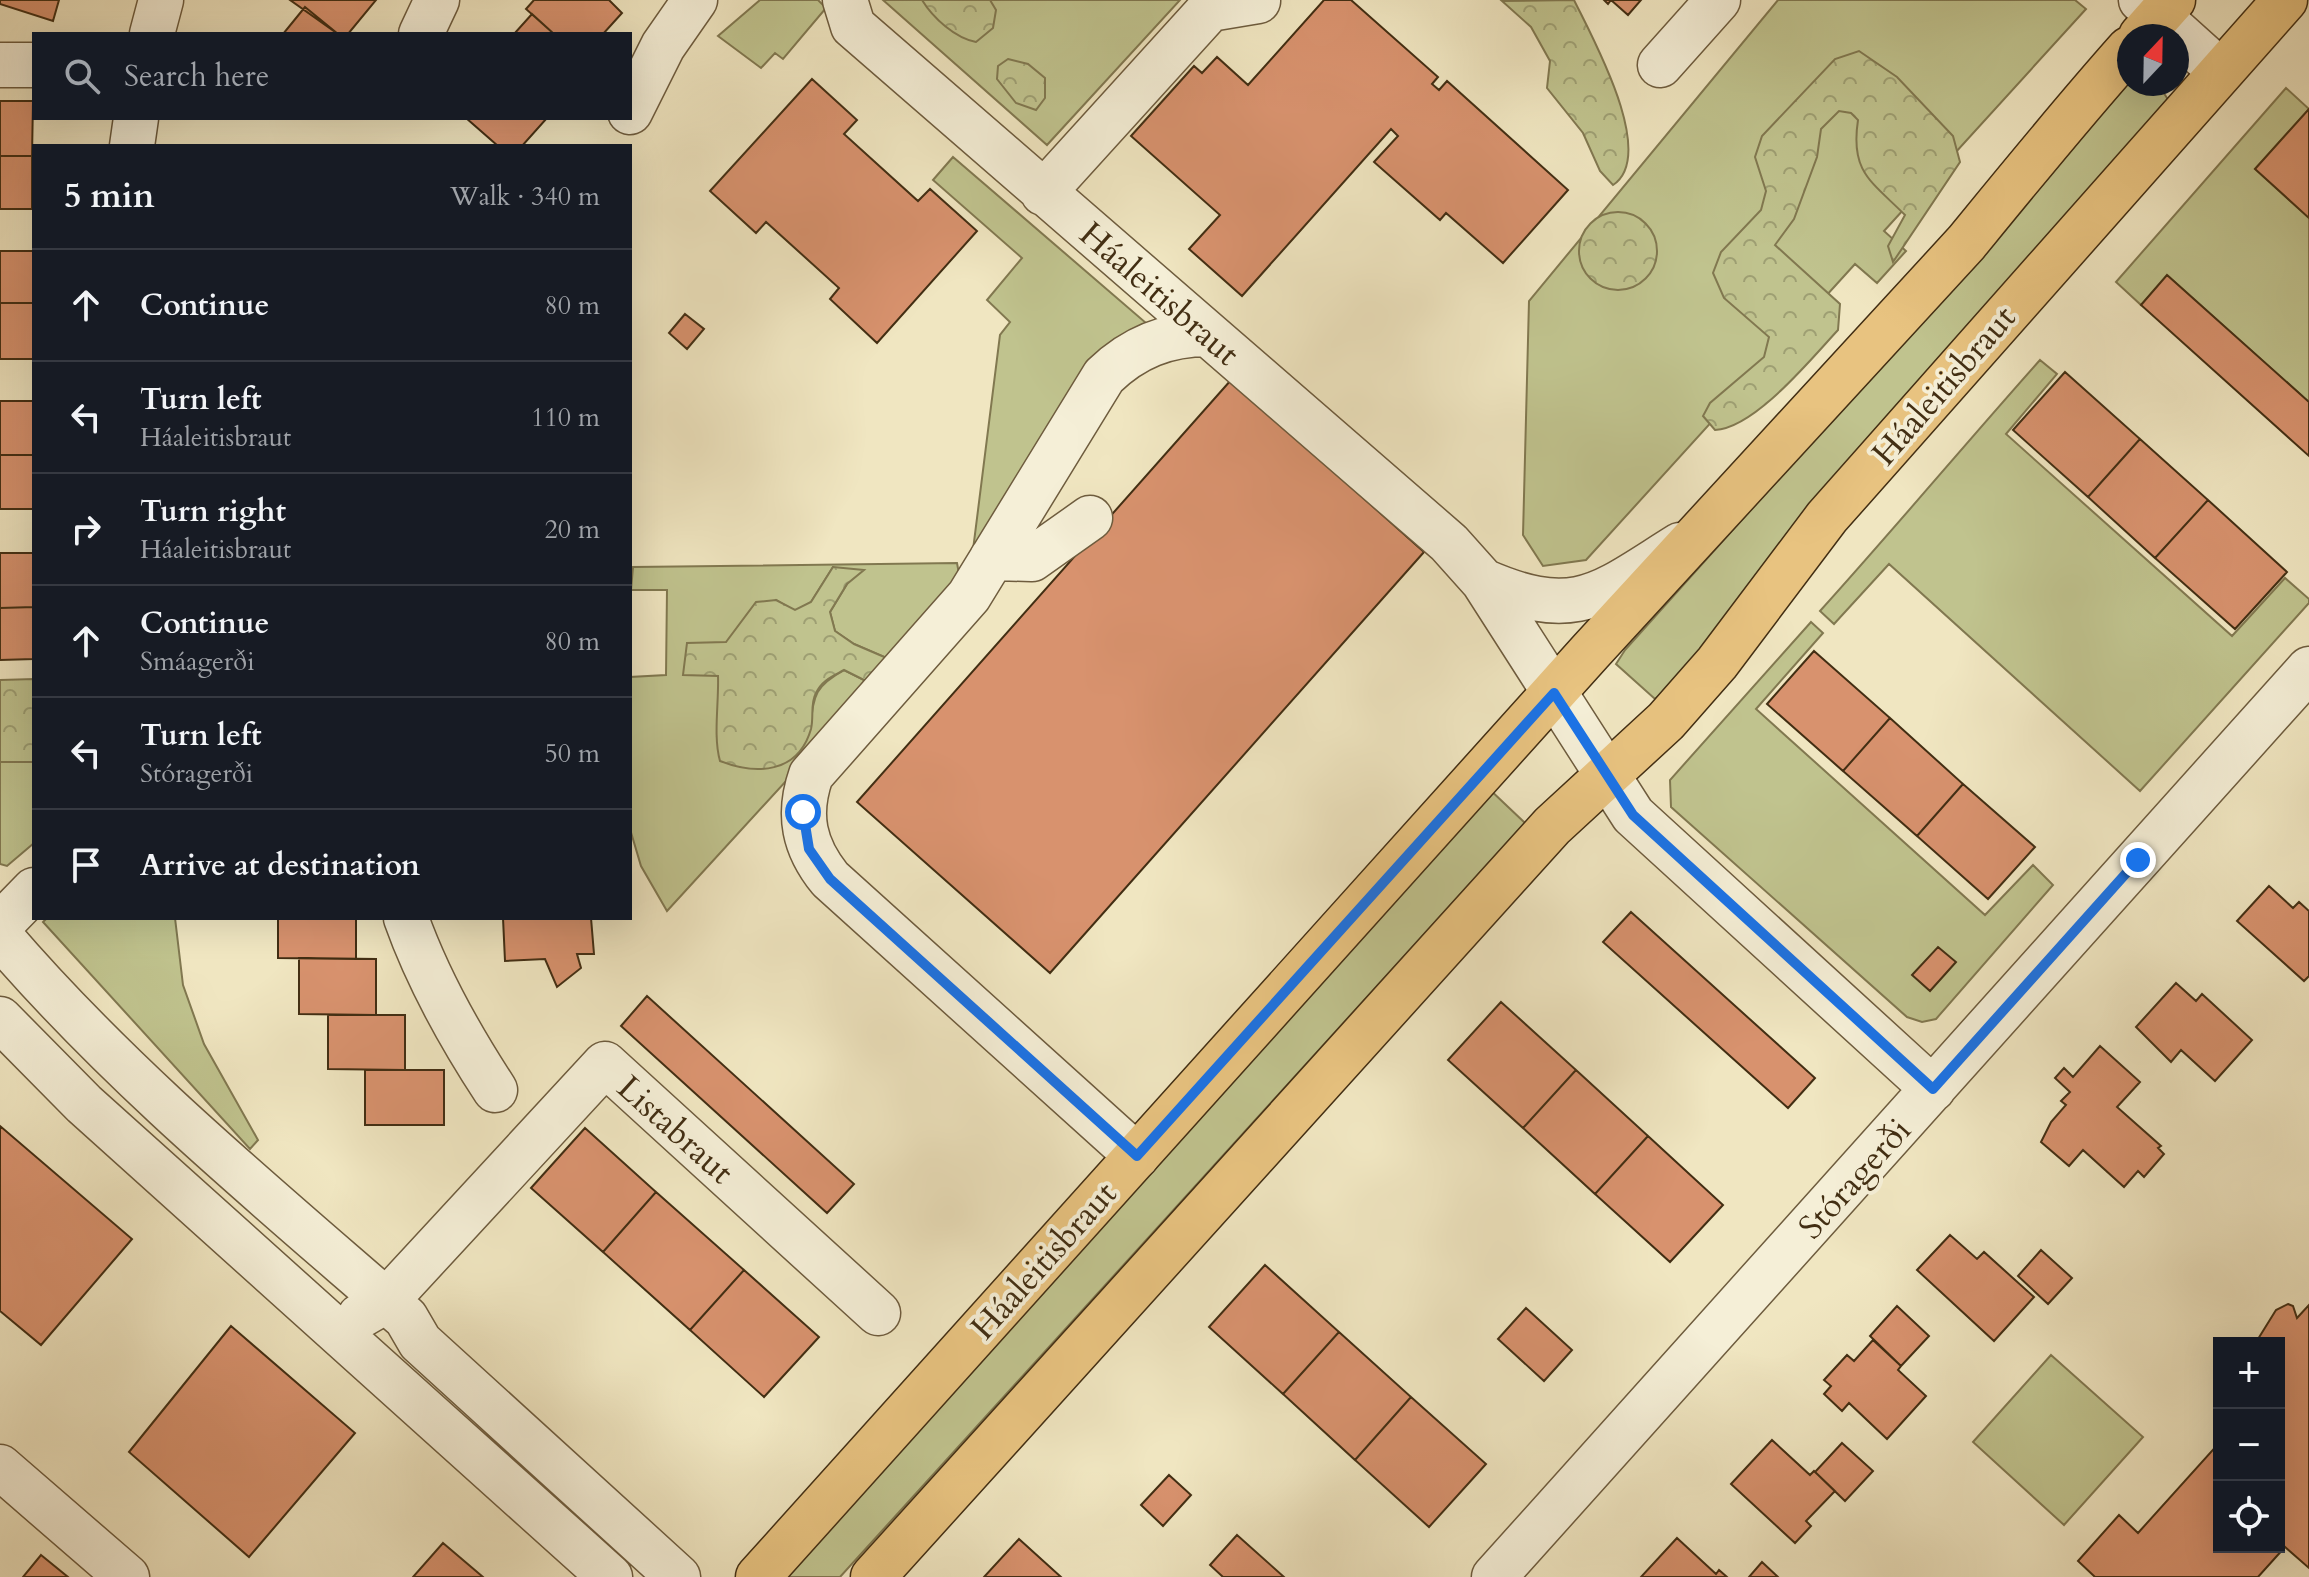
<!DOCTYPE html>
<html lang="en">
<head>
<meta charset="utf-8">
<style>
	body { margin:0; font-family:Cardo,serif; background:#20242c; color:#f1f3f6 }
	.controls { position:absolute; right:24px; bottom:24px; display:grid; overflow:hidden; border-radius:0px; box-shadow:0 8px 32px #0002 }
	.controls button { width:72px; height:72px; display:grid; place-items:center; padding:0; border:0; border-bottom:2px solid #363941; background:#171b24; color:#f1f3f6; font:40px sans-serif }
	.compass { position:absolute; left:2117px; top:24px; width:72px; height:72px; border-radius:50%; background:#171b24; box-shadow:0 8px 32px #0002; rotate:22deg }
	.stop { position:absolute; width:24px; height:24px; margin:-18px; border:6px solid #1a73e8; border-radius:50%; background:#fff }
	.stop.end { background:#1a73e8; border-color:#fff; box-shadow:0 2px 8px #0008 }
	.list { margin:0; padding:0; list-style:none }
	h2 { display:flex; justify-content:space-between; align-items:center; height:104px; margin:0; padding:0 32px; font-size:34px }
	h2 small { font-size:26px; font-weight:400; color:#9ea1a6 }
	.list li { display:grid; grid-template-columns:52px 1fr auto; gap:24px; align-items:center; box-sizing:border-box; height:112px; padding:0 32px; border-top:2px solid #363941 }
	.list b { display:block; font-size:30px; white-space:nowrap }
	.list p { margin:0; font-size:26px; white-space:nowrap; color:#9ea1a6 }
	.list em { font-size:26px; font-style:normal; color:#9ea1a6 }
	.icon { flex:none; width:44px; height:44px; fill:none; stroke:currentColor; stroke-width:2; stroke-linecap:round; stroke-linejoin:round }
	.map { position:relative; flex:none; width:2309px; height:1577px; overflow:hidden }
	.search { position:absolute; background:#171b24; box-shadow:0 8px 32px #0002; left:32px; top:32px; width:600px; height:88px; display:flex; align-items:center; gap:20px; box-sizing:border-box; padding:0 28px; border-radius:0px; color:#9ea1a6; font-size:30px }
	.panel { position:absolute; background:#171b24; box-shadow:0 8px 32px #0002; left:32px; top:144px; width:600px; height:776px; border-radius:0px }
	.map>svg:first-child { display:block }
	.grass { fill:#c0c38e; stroke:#817850; stroke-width:2 }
	.forest { fill:url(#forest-crowns); stroke:#817850; stroke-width:2 }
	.building { fill:#d8926e; stroke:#422e13; stroke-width:2 }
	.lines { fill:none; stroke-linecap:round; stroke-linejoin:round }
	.minor-casing { stroke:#6e5c3e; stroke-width:47 }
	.major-casing { stroke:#422e13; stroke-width:47 }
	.minor { stroke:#f5efd7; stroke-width:44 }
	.major { stroke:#e8c380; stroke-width:44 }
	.route { stroke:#1a73e8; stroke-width:10 }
	.labels { text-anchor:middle; stroke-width:8; stroke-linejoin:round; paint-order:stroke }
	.street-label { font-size:34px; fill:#422e13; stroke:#f5efd7 }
</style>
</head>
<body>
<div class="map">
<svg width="2309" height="1577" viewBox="0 0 2309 1577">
	<defs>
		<pattern id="forest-crowns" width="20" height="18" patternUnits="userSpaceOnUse" patternTransform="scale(2)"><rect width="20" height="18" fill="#c0c38e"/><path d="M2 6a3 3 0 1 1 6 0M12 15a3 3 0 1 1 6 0" fill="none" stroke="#9e9f73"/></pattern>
	</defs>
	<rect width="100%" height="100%" fill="#f0e6c1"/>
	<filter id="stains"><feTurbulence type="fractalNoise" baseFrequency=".0025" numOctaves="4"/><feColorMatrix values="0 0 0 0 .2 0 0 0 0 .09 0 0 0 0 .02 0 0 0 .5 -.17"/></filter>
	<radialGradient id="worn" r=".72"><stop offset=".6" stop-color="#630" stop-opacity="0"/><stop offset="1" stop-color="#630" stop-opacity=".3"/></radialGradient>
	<path class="grass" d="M760 0H818L826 8 783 59 775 53 761 68 718 36Z
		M883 0H1180L1047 145Z
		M1778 0H2075L2086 9 1884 231 1906 251 1877 283 1855 264 1586 560 1543 566 1523 535 1529 301Z
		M2129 76V84H2158L2167 98V107L1672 685 1655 699 1616 664 1625 650 2017 213Z
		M2286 88 2309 109 2255 169 2309 218V402L2168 276 2141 305 2116 282Z
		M953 157 1153 329 973 550 1000 335 1010 322 987 300 1022 258 933 180Z
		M2040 360 2057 374 2006 434 2232 636 2285 578 2309 599V603L2140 791 1889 564 1834 624 1820 611C1895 528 1966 443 2040 360Z
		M957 563 959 574 896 662 854 644 835 631 830 612 847 584 833 567 811 602 795 611 776 600C701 653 727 657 717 736L810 730C814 696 813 687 844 670L874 685 667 911 641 866 630 829V677L666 675 667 590H631L633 567Z
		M1811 622 1823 633 1756 709 1985 915 2033 865 2053 885 1936 1019 1922 1022 1907 1017 1671 807 1670 780Z
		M0 762H34V843L7 866 0 864Z
		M1486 786 1525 823 840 1577H787Z
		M47 918H175L183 985 204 1044 258 1140 250 1149 43 922Z
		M2051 1355 2143 1437 2064 1525 1973 1442Z"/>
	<path class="forest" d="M922 0H990L996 10 993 28 976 42C955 38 933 18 922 0Z
		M1574 0C1592 37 1658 155 1613 185L1600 171 1583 133 1547 88 1550 61 1531 27 1502 1Z
		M1859 51 1897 77 1953 136 1960 162 1893 262 1888 246 1905 215C1871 181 1850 172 1858 120L1851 113 1839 111 1821 129 1817 157 1794 219 1775 245 1840 304 1838 330C1811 359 1755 428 1715 430L1703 416 1710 403 1764 357 1769 337 1724 298 1713 273 1721 252 1761 210 1766 191 1755 157 1762 136 1835 59Z
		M1008 59 1028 64 1045 78V98L1036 110 1016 103 997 79 998 66Z
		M1579 251a39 39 0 1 1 78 0a39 39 0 1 1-78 0Z
		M833 567 864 570 847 584 830 612 835 631 854 644 896 662 874 685 844 670C833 676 822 680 816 693 810 703 814 717 811 729 798 774 756 775 720 761 713 736 719 703 718 676L683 675 687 643 726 642 756 602 776 600 795 610 811 602Z
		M34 679V762H0V680Z"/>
	<path class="building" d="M0 0H59L53 21 0 4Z
		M290 0H376L348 34H338Z
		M534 0H609L622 13 603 34H554L526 9Z
		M1324 0H1351L1438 77 1432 84 1439 90 1447 81 1568 190 1503 263 1446 213 1440 220 1374 162 1398 136 1391 129 1242 296 1189 249 1220 215 1131 136 1194 66 1202 73 1217 57 1248 85Z
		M1604 0H1641L1628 15 1611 0 1608 4Z
		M305 7 338 34H283Z
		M532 14 554 34H514Z
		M812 79 857 120 844 134 918 201 930 189 977 231 877 343 830 299 839 288 766 222 756 233 710 191Z
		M0 101H33L32 156H0Z
		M2309 109V218L2255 169Z
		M466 118H547L522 146H498Z
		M0 156H32V209H0Z
		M0 251H34V303H0Z
		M2167 275 2309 402V456L2141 305Z
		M0 303H34V359H0Z
		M685 314 704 329 687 349 669 333Z
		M2065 372 2140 439 2088 497 2013 430Z
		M1231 380 1424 552 1050 973 857 802Z
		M0 401H34V455H0Z
		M2140 439 2208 500 2155 558 2088 497Z
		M0 455H34V509H0Z
		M2208 500 2287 572 2235 629 2155 558Z
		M0 553H34V607L0 608Z
		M34 607V659L0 660V608Z
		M1814 651 1890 718 1843 771 1767 704Z
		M1890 718 1963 784 1917 836 1843 771Z
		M1963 784 2035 847 1988 899 1917 836Z
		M2269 886 2293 908 2299 902 2309 911V976L2304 981 2237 921Z
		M1631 912 1815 1078 1788 1108 1603 942Z
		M278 918H356V959L278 958Z
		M503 918H591L594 954H577L581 968 557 987 545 959 505 961Z
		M1938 947 1956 962 1930 991 1912 975Z
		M299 958 376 959V1015L299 1014Z
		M2176 983 2196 1001 2202 994 2252 1040 2215 1081 2181 1050 2171 1062 2136 1027Z
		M647 996 854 1184 827 1213 621 1026Z
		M1501 1002 1576 1070 1523 1128 1448 1060Z
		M328 1015H405V1070L328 1069Z
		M2100 1046 2140 1082 2117 1107 2161 1146 2158 1148 2164 1154 2144 1177 2138 1171 2124 1187 2083 1150 2069 1166 2041 1142 2051 1122 2066 1105 2061 1101 2070 1092 2055 1078 2064 1068 2073 1077Z
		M365 1070H444V1125H365Z
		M1576 1070 1648 1136 1595 1194 1523 1128Z
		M0 1126 132 1239 41 1345 0 1311Z
		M585 1128 656 1192 603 1252 531 1188Z
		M1648 1136 1723 1205 1670 1262 1595 1194Z
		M656 1192 744 1270 690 1330 603 1252Z
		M1950 1235 1977 1259 1984 1252 2034 1297 1994 1341 1917 1270Z
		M2041 1250 2072 1278 2048 1304 2018 1276Z
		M1265 1265 1339 1332 1283 1394 1209 1327Z
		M744 1270 819 1337 764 1397 690 1330Z
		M2288 1304 2293 1306 2297 1318 2309 1305V1568L2285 1547 2258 1577H2095L2078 1561 2119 1515 2138 1533 2219 1443V1547H2279V1343H2258V1339L2276 1310Z
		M1897 1306 1929 1336 1901 1366 1870 1336Z
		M1526 1308 1572 1350 1544 1381 1498 1339Z
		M231 1326 355 1433 249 1557 129 1452Z
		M1339 1332 1411 1397 1355 1460 1283 1394Z
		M1873 1340 1901 1366 1898 1370 1926 1396 1887 1439 1849 1403 1842 1411 1824 1394 1831 1386 1824 1380 1847 1355 1854 1361Z
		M1411 1397 1486 1464 1429 1527 1355 1460Z
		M1772 1440 1810 1475 1814 1471 1835 1491 1806 1521 1811 1526 1795 1543 1731 1484Z
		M1842 1443 1873 1471 1845 1501 1815 1472Z
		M1169 1475 1191 1495 1163 1526 1141 1505Z
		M1237 1535 1284 1577H1223L1210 1565Z
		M1677 1538 1716 1574 1719 1570 1727 1577H1641Z
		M1019 1539 1061 1577H984Z
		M443 1543 483 1577H413Z
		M41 1555 68 1577H23Z
		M1762 1562 1778 1577H1749Z"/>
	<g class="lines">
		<defs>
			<path id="minor" d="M845 0 853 26 1449 543 1483 581 1633 815 1933 1089
				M2141 0 2220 71
				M152 34 161 0
				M421 34 437 0
				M0 65H34
				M1660 65 1718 0
				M630 112 663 46 695 0
				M132 146 136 118
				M1043 193 1210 9 1258 1
				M992 558 1032 559 1090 518
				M1483 581C1577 622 1601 594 1680 545
				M406 918C428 980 459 1035 495 1090
				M0 925 34 890
				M0 936C121 1077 266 1196 406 1318L420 1342 678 1577
				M0 1019 84 1104 610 1577
				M1137 1156 830 879C804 847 797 815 811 775L969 596 1104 376C1134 347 1167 334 1208 334
				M360 1316 386 1301 605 1064 878 1313
				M0 1467 127 1577
				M1494 1577 2309 669"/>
			<path id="major" d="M2141 36 2173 0
				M758 1577 1590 652 1966 243C2020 177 2072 113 2129 49
				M873 1577 1552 826 1666 721 1717 663 1827 517 2285 0"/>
		</defs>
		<use href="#minor" class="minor-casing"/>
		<use href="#major" class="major-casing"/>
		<use href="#minor" class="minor"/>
		<use href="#major" class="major"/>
	</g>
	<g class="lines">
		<path class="route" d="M803 812 809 849 830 879 1137 1156 1554 693 1633 815 1933 1089 2138 860"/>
	</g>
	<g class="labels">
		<g class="street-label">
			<text transform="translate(1160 293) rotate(41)" y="12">Háaleitisbraut</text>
			<text transform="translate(1943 385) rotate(-49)" y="12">Háaleitisbraut</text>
			<text transform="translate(676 1129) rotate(42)" y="12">Listabraut</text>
			<text transform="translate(1854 1178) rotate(-48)" y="12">Stóragerði</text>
			<text transform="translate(1043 1260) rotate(-48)" y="12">Háaleitisbraut</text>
		</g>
	</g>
	<rect width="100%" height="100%" filter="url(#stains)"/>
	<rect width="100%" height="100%" fill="url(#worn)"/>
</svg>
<div class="controls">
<button>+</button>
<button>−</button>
<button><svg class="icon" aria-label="locate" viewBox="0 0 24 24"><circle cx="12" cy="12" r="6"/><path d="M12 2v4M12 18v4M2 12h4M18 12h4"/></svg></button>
</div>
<svg class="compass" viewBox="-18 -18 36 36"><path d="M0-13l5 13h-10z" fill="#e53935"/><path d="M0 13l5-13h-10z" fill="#9ea1a6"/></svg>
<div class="stop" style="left:803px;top:812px"></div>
<div class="stop end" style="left:2138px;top:860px"></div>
<div class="search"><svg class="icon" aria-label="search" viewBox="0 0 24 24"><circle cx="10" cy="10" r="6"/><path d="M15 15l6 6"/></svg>Search here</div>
<section class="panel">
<h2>5 min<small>Walk · 340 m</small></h2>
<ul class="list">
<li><svg class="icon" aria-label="ahead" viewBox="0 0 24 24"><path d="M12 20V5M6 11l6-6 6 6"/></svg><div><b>Continue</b></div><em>80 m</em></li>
<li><svg class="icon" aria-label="left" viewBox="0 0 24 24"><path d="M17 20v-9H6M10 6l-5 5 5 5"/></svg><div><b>Turn left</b><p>Háaleitisbraut</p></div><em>110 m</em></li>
<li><svg class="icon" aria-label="right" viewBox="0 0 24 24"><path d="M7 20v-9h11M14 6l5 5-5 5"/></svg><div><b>Turn right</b><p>Háaleitisbraut</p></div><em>20 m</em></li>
<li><svg class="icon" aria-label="ahead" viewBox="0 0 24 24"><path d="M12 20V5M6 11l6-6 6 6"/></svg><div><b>Continue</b><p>Smáagerði</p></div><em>80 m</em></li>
<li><svg class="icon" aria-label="left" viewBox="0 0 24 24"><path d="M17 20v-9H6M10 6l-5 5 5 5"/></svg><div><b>Turn left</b><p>Stóragerði</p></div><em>50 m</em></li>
<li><svg class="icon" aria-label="arrive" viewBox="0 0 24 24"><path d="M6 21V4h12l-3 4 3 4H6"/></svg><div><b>Arrive at destination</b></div></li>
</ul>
</section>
</div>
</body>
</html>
